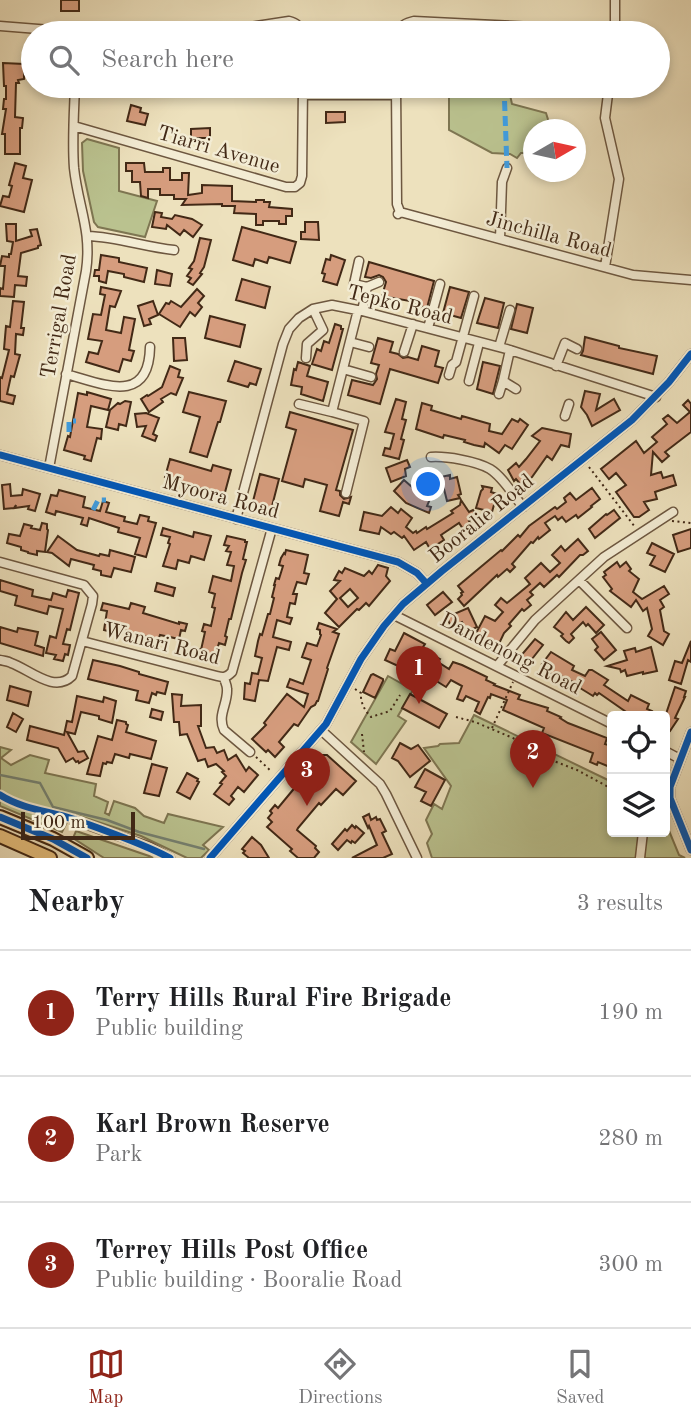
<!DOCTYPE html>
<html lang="en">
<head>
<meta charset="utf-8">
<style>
	body { margin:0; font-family:"Old Standard TT",serif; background:#f6f6f6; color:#202124 }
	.controls { position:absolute; right:21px; bottom:21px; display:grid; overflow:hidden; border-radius:7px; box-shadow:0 4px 10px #0003 }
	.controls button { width:63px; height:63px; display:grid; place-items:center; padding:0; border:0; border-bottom:2px solid #e0e0e0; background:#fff; color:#202124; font:35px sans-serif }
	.compass { position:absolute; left:523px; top:119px; width:63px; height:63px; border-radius:50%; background:#fff; box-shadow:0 4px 10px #0003; rotate:81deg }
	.scale { position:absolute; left:21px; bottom:18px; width:114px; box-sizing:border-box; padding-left:7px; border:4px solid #422916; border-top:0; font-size:19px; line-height:24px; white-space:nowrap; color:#422916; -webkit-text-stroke:5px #f3ecd4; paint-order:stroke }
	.you { position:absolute; left:429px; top:485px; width:24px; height:24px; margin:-18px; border:5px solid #fff; border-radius:50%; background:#1a73e8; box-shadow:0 0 0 10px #1a73e833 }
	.badge { display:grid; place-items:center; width:46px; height:46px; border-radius:50%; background:#8f2418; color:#fff; font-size:23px; font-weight:700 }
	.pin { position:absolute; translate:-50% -58px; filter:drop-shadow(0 2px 4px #0008) }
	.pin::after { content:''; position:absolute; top:37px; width:24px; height:21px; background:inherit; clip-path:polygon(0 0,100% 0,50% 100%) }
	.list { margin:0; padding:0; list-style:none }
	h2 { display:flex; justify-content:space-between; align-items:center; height:91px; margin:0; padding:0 28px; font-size:30px }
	h2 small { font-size:23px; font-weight:400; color:#757577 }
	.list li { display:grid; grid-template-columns:46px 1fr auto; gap:21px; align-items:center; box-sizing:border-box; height:126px; padding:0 28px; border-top:2px solid #e0e0e0 }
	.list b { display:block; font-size:26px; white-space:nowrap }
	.list p { margin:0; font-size:23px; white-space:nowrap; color:#757577 }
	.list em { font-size:23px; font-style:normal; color:#757577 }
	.icon { flex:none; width:38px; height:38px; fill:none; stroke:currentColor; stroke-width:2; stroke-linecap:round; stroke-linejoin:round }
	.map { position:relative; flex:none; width:691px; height:858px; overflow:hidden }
	.search { position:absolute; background:#fff; box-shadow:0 4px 10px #0003; left:21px; right:21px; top:21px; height:77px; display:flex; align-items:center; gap:18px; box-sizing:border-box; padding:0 24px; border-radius:38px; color:#757577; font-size:26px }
	.sheet { height:469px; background:#fff }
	nav { display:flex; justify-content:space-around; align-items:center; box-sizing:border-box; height:98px; border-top:2px solid #e0e0e0; background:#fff; font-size:19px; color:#757577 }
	nav a { display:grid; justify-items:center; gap:4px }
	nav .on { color:#8f2418 }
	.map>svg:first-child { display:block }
	.green { fill:#bac28f; stroke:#7e7652; stroke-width:2 }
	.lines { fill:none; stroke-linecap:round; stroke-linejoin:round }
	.stream { stroke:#768272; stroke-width:2.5 }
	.building { fill:#d69d7e; stroke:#422916; stroke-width:2; fill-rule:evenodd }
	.minor-casing { stroke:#6d5740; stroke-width:11 }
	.highway-casing { stroke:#422916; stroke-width:16 }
	.path { stroke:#422916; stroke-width:2; stroke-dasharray:2 3.5; stroke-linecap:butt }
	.minor { stroke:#f3ecd4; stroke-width:8 }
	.highway { stroke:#e6c07e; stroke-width:12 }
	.quiet { stroke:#3f9cdf; stroke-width:5; stroke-dasharray:10 5; stroke-linecap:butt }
	.cycleway-casing { stroke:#f3ecd4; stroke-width:11 }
	.cycleway { stroke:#0057b8; stroke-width:7 }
	.labels { text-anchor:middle; stroke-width:5; stroke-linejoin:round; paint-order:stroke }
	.street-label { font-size:21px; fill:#422916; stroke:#f3ecd4 }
</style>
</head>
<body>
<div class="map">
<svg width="691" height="858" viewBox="0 0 691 858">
	<rect width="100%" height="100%" fill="#ede1bd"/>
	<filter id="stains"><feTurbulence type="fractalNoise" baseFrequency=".00286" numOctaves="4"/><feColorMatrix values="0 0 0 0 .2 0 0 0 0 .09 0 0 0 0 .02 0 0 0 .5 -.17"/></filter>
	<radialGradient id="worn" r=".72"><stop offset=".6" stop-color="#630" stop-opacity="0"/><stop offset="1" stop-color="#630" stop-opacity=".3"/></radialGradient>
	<path class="green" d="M449 86H508L512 104 546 113 551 129 534 130 533 153H521L517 158 510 154 492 153 449 130Z
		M87 139 119 148V191L157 201 145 237 98 227 94 222 83 171 82 143Z
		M388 676 413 690 398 716 406 721 376 764 351 742Z
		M474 715 612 782V832H665V821L679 855 685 858H432L427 843 432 834 426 820 434 804 442 809 451 786 424 748 438 746 440 744 459 743Z
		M0 747 11 750 1 758 11 765 30 755 49 760 45 773 96 784 94 796 108 802 105 813 109 815 114 801 135 808 144 816 164 823 168 814 223 827 203 845 209 850 201 858H187L141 836 73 814 25 804 0 792Z
		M0 797C21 810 45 814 68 820L62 832 0 806Z
		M76 831 149 856 153 858H104L73 838Z"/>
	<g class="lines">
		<path class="stream" d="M0 775 40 783 53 807 107 820 139 832 204 849"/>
	</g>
	<path class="building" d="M61 0H79V11H61Z
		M3 63 24 64V79L18 80 19 83H16L15 117 23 118 22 128H20V154H5V134H2L6 109H3L4 99H6V86H4Z
		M131 105 141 108 140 112 148 114 145 125 127 121Z
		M326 112H345V122L326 123Z
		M210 128V138H191V129Z
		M15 163 26 166 23 178 32 180 24 212 0 206 3 196 9 197 12 186 9 185Z
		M126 163H144L145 172H163V168H170V180H182V173H189L188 195 202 193V185L232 186V201L256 202V200H264V202H270L269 207 292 209V216H286V224H279V221H263V225H256V214L234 213 235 206H222V204L182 205 186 199H174V195H160V189H148V198L141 196 140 182H132V171H126Z
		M155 212 162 213 161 217 172 219 175 215 192 219 202 225 193 237 184 230 180 235 167 225 166 229 152 227Z
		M305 222H318L319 240 301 239V232H305Z
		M6 224H16V241L32 236 30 230 37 229 41 245 38 246V248L21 253 18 276 27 277 26 286 15 285 14 297 0 296V288L3 289 5 266H0L2 256 9 257V254H11L13 242 7 241Z
		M242 227 296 242 290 263 269 257 267 263 255 259 253 266 233 260Z
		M200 238 211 240 204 267 200 273 202 274 193 285 188 282 191 278 187 276 192 269 189 268 194 261Z
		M101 255 119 258V262L147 268 144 282 124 277V274L108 271 106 283 99 281V276H94L95 270H99Z
		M331 255 345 260 337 285 323 281 325 274 322 273 326 259 330 260Z
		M369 262 434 281 427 308 410 303V301L382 296 386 282 383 277 379 275 371 278 365 277Z
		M157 270 172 274 170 286 155 284Z
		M242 279 270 287 265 308 236 300Z
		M101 287 121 291 115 307 110 306 106 330 121 333 124 317 135 319 129 350 134 351 131 361 123 359 119 372 86 362 89 352 98 354 102 341 88 339 93 314 101 315 105 295 100 294Z
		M450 287 469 292 461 318 443 313Z
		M197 289 204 296 198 303 202 307 195 316 190 312 180 327 159 314 166 303 169 304 171 301 181 307Z
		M485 298 504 303 498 328 477 323Z
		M13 301 24 302 21 328H24L23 335 16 334 15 354 20 355 14 377 11 376 7 394 15 396 13 404 0 401V377L2 378 9 350 4 349 6 326 10 327Z
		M153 301 158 315 151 318 149 319 151 324 144 326 138 306Z
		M517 304 533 308 527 333 511 329Z
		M210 316 245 325 240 347 205 338Z
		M335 324 341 326V329H343L332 370 312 364 317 349 321 351 324 341 329 343Z
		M585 337 619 346V348L657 356 653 374 581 355 583 351Z
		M173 338H185L187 360 174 361Z
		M378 338 393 342 390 352 398 354 403 358 408 357 418 360 422 346 439 351 435 366 443 368 438 383 390 369 380 404 348 395 352 380 373 385 377 379 376 374 379 365 371 363Z
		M235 361 261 369 256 385 250 383 248 387 228 381Z
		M298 362 310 366 307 376 328 382 323 401 301 394 302 387 291 385 294 369 296 370Z
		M483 362 500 366 493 394 477 389Z
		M170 366 180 370 178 377 183 378 176 395 171 393 161 399 163 402 149 412 141 399 147 395 148 396 162 387Z
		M585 391 600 394 596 410 614 399 620 410 592 426 587 415 581 407Z
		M87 392 111 399 108 410 91 406 87 427 102 429 101 439 97 438 91 461 84 459 85 456 64 450 68 436 70 437 78 393 87 395Z
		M189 392 226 401 220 422H218L207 457 190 452 200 417 183 412Z
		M396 399 406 402 402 419 406 420 401 439 404 440 399 459 383 455 385 448 390 449 394 434 385 432Z
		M688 400 691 404V432L665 452 669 456 662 462 653 452 651 475 661 472 663 478 673 475 676 485 655 492 657 499 644 502 649 510 639 517H634L616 492 626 485 616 473 609 479 601 469 636 441 644 453 657 442 652 437 667 424 663 419 668 415 677 423 690 412 683 405Z
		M125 401 131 402 126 426 119 424 118 430 106 427 110 410 118 403 120 404Z
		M422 403 432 406 431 410 461 419 462 416 490 424 489 431 502 434 512 419 518 422 520 419 528 425 512 449 505 445 499 453 485 443 484 447 474 445 464 442 465 440 444 435 443 438 416 429Z
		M290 412 353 430 336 490 340 491V495L344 499 351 497 349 504 343 502 339 516 320 511 327 485 305 479 303 487 282 481 296 430 286 427Z
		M146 413 159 418 153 434 157 436 155 441 142 436 146 426 137 427 135 414Z
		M542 428 571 434 569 447 561 445 552 460 547 456 532 477 521 485 516 479 514 481 508 470 516 463 519 467 526 459 540 441 532 436Z
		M170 459 211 471 213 465 231 470 224 496 165 477Z
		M407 460 410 467 405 469 406 476 391 482 386 468Z
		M260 474 279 479 270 514 251 509Z
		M450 475V479L457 477 461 494 458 495 460 498 447 501 441 477Z
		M404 480 420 494 426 480 440 487 437 496 432 494 427 506 431 507 429 513 406 503 394 491Z
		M10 484 11 496 22 495 23 489 40 494 35 511 28 509 29 506 15 508 16 505 14 508 4 509 2 485Z
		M482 486 492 488 491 492 497 494 492 512 476 508 481 491 483 489Z
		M592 488 600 499 591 506 592 507 578 518 576 515 566 522 562 517 558 520 555 516 545 523 550 530 539 539 538 537 533 543 531 542 512 564 515 567 510 572 507 569 498 577 497 575 464 606 458 599 462 595 461 593 463 592 458 586 501 550 502 551 518 535 520 537 529 526 548 512 555 507 557 509 566 502 564 498 570 493 576 500Z
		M59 490 85 497 83 507 100 511 103 501 109 503 106 512 125 517 124 521 137 524 140 515 149 517 148 521 156 523 146 557 135 554 140 538 118 532 119 528 89 518 87 526 81 524 83 518 56 511 55 515 46 512 51 495 57 496Z
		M461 500 469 512 473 510 477 516 469 521 471 524 463 529 459 523 441 535 444 540 430 549 426 542 414 550 404 536 402 538 394 532 391 534 381 527 379 534 360 530 364 512 382 516 391 507 398 513 401 509 412 518 406 527 413 533 416 531 417 533 426 527 427 529 453 513 451 511 460 505Z
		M614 510 620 518 595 538 589 529 606 514 607 515Z
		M42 523 47 524V529L48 530 45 552 37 551V555L28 553V552L21 550V547L7 543 9 534 20 536 24 524 32 526 31 528 40 530Z
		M163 528 193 537 194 532 211 536 204 560 191 556 189 563 178 560 176 569 163 566 170 544 168 543 170 537 161 535Z
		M691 529V548L678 552 673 535Z
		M58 536 77 550 99 556 100 554 109 556 110 550 135 557 131 572 114 568 111 577 101 575V571L93 569 94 565 71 559 69 566 52 553 47 552Z
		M227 536 245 540V542H247L243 559 246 560 242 573 231 619H229L225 636 227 637 225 645 219 643 213 662 193 657 195 648 201 650 205 632 202 631 204 624 211 626 215 608 212 607 215 594 209 592 213 576 231 581 234 566 227 565 231 552 226 551 229 546 224 545Z
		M578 539 588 551 583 555H580L559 577 557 575 544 587 540 583 530 592 533 595 527 600 531 605 524 611 522 609 509 624 511 626 504 633 497 648 474 637 485 616 495 621 503 612 495 605 501 598 507 603 530 584 525 578 541 563 550 572 560 563 552 555 561 546 565 551Z
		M652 543 674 554 665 572 650 565 655 556 647 553Z
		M286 550 308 555 304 573 309 574 306 584 297 582 293 594H297L295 604 290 603 287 617 292 618 290 624 277 620 273 637 291 642 289 650 277 647 268 681 259 680 255 701 244 699 245 683 250 684 252 673 258 674 262 658 255 656 258 641 260 634 262 635 268 614H270L274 598 272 597 275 585H274L276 578 279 579 283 566 279 565 281 558 284 553 285 554Z
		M617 562 620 567 626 562 631 569 629 571 639 579 633 592 642 599 664 586 669 594 660 600 664 607 660 610 664 631 669 634 663 645 648 636 652 629 647 608 643 611 636 600 631 607 610 591 612 589 603 577 606 575 604 572Z
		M378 565 388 568 386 576 390 581 369 606 366 603 359 610 357 609 339 627 325 613 337 599 330 591 340 581 334 580 339 571 342 573 345 568 364 576 369 571 372 574ZM350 589 358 598 348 607 340 598Z
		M0 580 33 590 32 596 51 600 53 593 66 597 68 590 79 593 70 630 67 629 63 644 70 645 68 655 65 654 63 661 54 659 56 655 46 653 50 636 56 638 63 609 49 606 47 614 15 605 17 596 0 591Z
		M157 583 175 588 173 596 155 591Z
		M443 592 452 602 435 615 427 605Z
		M103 603 129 609 131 603 145 607 143 613 179 624V622L187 624 185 631 181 630 179 639 160 635 158 640 141 635 140 640 129 637 131 632 116 628 115 633 104 630 107 611 101 610Z
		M586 607 604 625 596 633 588 624 586 626 583 622 571 634 574 638 569 643 566 641 561 636 563 634 554 627 566 612 573 620Z
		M468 608 477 627 467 632 462 622 451 627 447 617Z
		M319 623 337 629 333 632 339 634 327 668 328 669 318 701H317L315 705 311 707 300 723 298 726 294 724 279 742 284 747 275 757 268 750 266 752 252 739 266 725 264 723 287 694 304 707 308 694 287 687 290 679 303 684 311 660 302 657 307 643 317 646 321 635 320 634V630L317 629Z
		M0 627 17 632 18 628 38 632 35 645 44 648 43 656 0 643Z
		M601 632 616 650 604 660 595 650 598 647 592 639Z
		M404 633 425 644 419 653 415 651 414 654 410 652 404 663 401 661 398 666 385 660 390 649 395 651Z
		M535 639 543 645 528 664 519 658Z
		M691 641V662L688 660 681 684 669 680 675 661 682 663Z
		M651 647 657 671 643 674V672L627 676 625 670 621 672 620 669 607 666 627 660 624 651 635 648 636 652Z
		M551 652 574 666 572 670 585 676 589 670H592L608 680 604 685 628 701 631 695 649 704 647 709 652 711 650 716H632L599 693 597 695 595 693 593 696 580 688 581 686 555 673 554 676 544 669 546 666 542 664Z
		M433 655 440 659 438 662 449 669 453 662 462 665 487 677 486 680 495 684 494 685 520 695 518 699 548 708 547 711 561 717 560 718 568 723 607 738 605 744 612 746V768L598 762 597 765 590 762 593 753 542 733 544 728 503 710 507 700 491 694 490 698 488 697 480 714 475 711 479 702 466 696 463 701 457 699 462 686 451 680 446 687 422 672Z
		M93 660 120 666 139 672V674L168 682 165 694 157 692 156 695 152 693 149 703 136 700 138 691 88 679Z
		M373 674 383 679V681L375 698 363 692 371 675Z
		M10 686 31 692 28 706 7 700Z
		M675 687 686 691 684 697H685L675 718 678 719 670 731 665 729V717Z
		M172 694 182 695 181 706 201 705V726H198L206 748 214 747 217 753 224 750 228 760 236 755 246 771 249 767 258 775 244 792 238 787 231 796 234 799 229 805 214 794 222 784 220 783 226 776 222 772 224 771 216 764 208 767 205 759 198 761 187 734 180 735 179 722H174Z
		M410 694 447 714 439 728 402 708Z
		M77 696 103 702 104 697 116 701 112 723 99 719V716L81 712 75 734 67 732 78 752 84 751 88 758 79 763 78 761 76 762 73 758 66 762 58 748 27 740 30 726 64 735 67 721 72 722Z
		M152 709 163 712 161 720 150 717Z
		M13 713 23 719 16 732 7 727Z
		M117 720 126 722V724L128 725 126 732 156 741 151 759 130 754 129 758 115 754 112 763 107 762 106 764 103 763 100 776 87 774 98 736 112 740Z
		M400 743 411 749 418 745 430 761 410 777 398 761 392 758Z
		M320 755H327L356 781 343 795 336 789 321 805 319 803 298 828 297 830 316 846 315 848 319 852 314 858H298L290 851 292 849 267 827 272 822 268 818 272 813 270 811 275 805 278 808 297 785 296 783Z
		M152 764 167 768 159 796 144 793Z
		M425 769 445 780 431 806 421 801 426 792 415 787Z
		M187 773 198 779 197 781 199 782 190 799 177 792Z
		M369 814 371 820 376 817 377 820 380 819 386 831 382 833 392 854 383 858H352L377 845 369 826 368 828 363 817Z
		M352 825 355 828 356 826 364 833 355 843 352 841 351 843 347 840 338 850 332 844 345 829 347 831Z
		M252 837 261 845 269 858H249L243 853 245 851 242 849Z"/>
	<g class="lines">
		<defs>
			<path id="minor" d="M0 26 76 32 146 33
				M209 33 289 21C297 23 299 26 302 33
				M398 33C401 25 406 23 414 21L615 31
				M615 33V0
				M396 86 397 204 400 212 398 214
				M303 95H396
				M74 126 286 187H295L300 183 302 176 303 86
				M400 212 633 275 691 280
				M88 236C117 237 145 247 174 250
				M500 239 502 182 507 168
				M359 261 354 284 367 287 362 311
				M605 267 619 179 605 118 609 86
				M367 287 379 282
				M428 328 440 284
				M350 342 369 347
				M499 347 510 310
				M510 350 503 381 516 389
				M404 352 413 324
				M306 358 307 344 323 330 313 309
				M556 366 565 343 577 349
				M343 369 371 377
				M66 374C103 384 149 406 150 347
				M449 375 452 365 456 362 474 296
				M469 381 479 343
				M499 394 503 381
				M299 404 332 412
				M565 416 569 404
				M0 455 398 562 417 573 427 584
				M431 457C446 456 476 461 490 469 503 477 513 495 523 507
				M49 468 86 271C92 231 78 206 74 168 72 141 74 113 75 86
				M346 493 364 421 332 412 358 310
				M236 519 283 344 289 329 299 318 313 309 332 305 362 311 510 350 656 397
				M0 562 84 585 93 596 92 604 72 676C54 694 29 669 11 663 8 661 4 661 0 660
				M579 580 627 628
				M394 615 612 724
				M82 641 217 676C224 678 227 677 232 672L272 528
				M497 666 535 620 604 557 673 512
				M224 678C225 682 227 685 227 689 228 704 217 715 224 730L250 752
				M321 730 380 784 386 794 417 858
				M691 732 670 787V798L691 850
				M665 751 680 759
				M74 820 150 847 170 858
				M210 858 326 724 361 659 384 626 403 604 442 571 632 420 669 382 691 354
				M640 858 643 832"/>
			<path id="highway" d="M0 817 53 839 87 858
				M0 836 50 858"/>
		</defs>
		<use href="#minor" class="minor-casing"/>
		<use href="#highway" class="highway-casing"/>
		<path class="path" d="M589 467 635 527
			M672 521 691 523
			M355 689 361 693C360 702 365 711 371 717L390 711 400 695
			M456 717 475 722 513 738 541 756 577 770 612 789
			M492 728 513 682
			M362 734 364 752
			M256 757 272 772"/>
		<use href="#minor" class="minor"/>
		<use href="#highway" class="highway"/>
		<path class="quiet" d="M505 33 506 25
			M504 86 507 168
			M69 432V421H76
			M93 510 98 500H106"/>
		<defs>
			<path id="cycleway" d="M0 455 398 562 417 573 427 584
				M691 732 670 787V798L691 850
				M0 795C22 809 48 811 73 819 106 831 139 842 170 858
				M0 817 53 839 87 858
				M210 858 326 724 361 659 384 626 403 604 442 571 632 420 669 382 691 354"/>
		</defs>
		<use href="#cycleway" class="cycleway-casing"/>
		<use href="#cycleway" class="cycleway"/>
	</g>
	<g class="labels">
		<g class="street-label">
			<text transform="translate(219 149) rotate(16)" y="7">Tiarri Avenue</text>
			<text transform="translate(549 234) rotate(15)" y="7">Jinchilla Road</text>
			<text transform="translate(400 304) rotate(14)" y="7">Tepko Road</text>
			<text transform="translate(58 316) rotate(-80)" y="7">Terrigal Road</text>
			<text transform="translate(221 496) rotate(15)" y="7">Myoora Road</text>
			<text transform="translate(481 518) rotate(-39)" y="7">Booralie Road</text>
			<text transform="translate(162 643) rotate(14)" y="7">Wanari Road</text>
			<text transform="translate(511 653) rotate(27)" y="7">Dandenong Road</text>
		</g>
	</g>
	<rect width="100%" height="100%" filter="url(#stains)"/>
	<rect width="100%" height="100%" fill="url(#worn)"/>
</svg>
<div class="controls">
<button><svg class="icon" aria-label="locate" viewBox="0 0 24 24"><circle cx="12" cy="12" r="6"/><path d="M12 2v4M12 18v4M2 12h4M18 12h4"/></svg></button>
<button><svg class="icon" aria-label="layers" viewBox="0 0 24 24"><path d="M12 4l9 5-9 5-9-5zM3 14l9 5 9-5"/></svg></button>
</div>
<svg class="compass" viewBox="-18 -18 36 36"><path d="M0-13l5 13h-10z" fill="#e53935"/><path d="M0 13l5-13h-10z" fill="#757577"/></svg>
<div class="scale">100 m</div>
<div class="you"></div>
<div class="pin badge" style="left:419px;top:704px">1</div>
<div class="pin badge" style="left:533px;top:788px">2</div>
<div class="pin badge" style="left:307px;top:806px">3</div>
<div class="search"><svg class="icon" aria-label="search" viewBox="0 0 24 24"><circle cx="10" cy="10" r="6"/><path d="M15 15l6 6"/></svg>Search here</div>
</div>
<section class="sheet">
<h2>Nearby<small>3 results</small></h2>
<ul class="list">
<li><span class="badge">1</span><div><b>Terry Hills Rural Fire Brigade</b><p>Public building</p></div><em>190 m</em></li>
<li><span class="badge">2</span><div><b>Karl Brown Reserve</b><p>Park</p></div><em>280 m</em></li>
<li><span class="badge">3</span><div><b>Terrey Hills Post Office</b><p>Public building · Booralie Road</p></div><em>300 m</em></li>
</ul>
</section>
<nav>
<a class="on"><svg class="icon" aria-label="map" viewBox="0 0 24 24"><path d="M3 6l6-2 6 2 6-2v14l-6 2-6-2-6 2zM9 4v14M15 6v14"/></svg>Map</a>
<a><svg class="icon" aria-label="directions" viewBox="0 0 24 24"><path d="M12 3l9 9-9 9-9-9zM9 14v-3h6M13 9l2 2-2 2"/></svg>Directions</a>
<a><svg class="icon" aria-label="saved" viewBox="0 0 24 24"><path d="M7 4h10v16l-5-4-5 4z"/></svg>Saved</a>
</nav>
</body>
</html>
